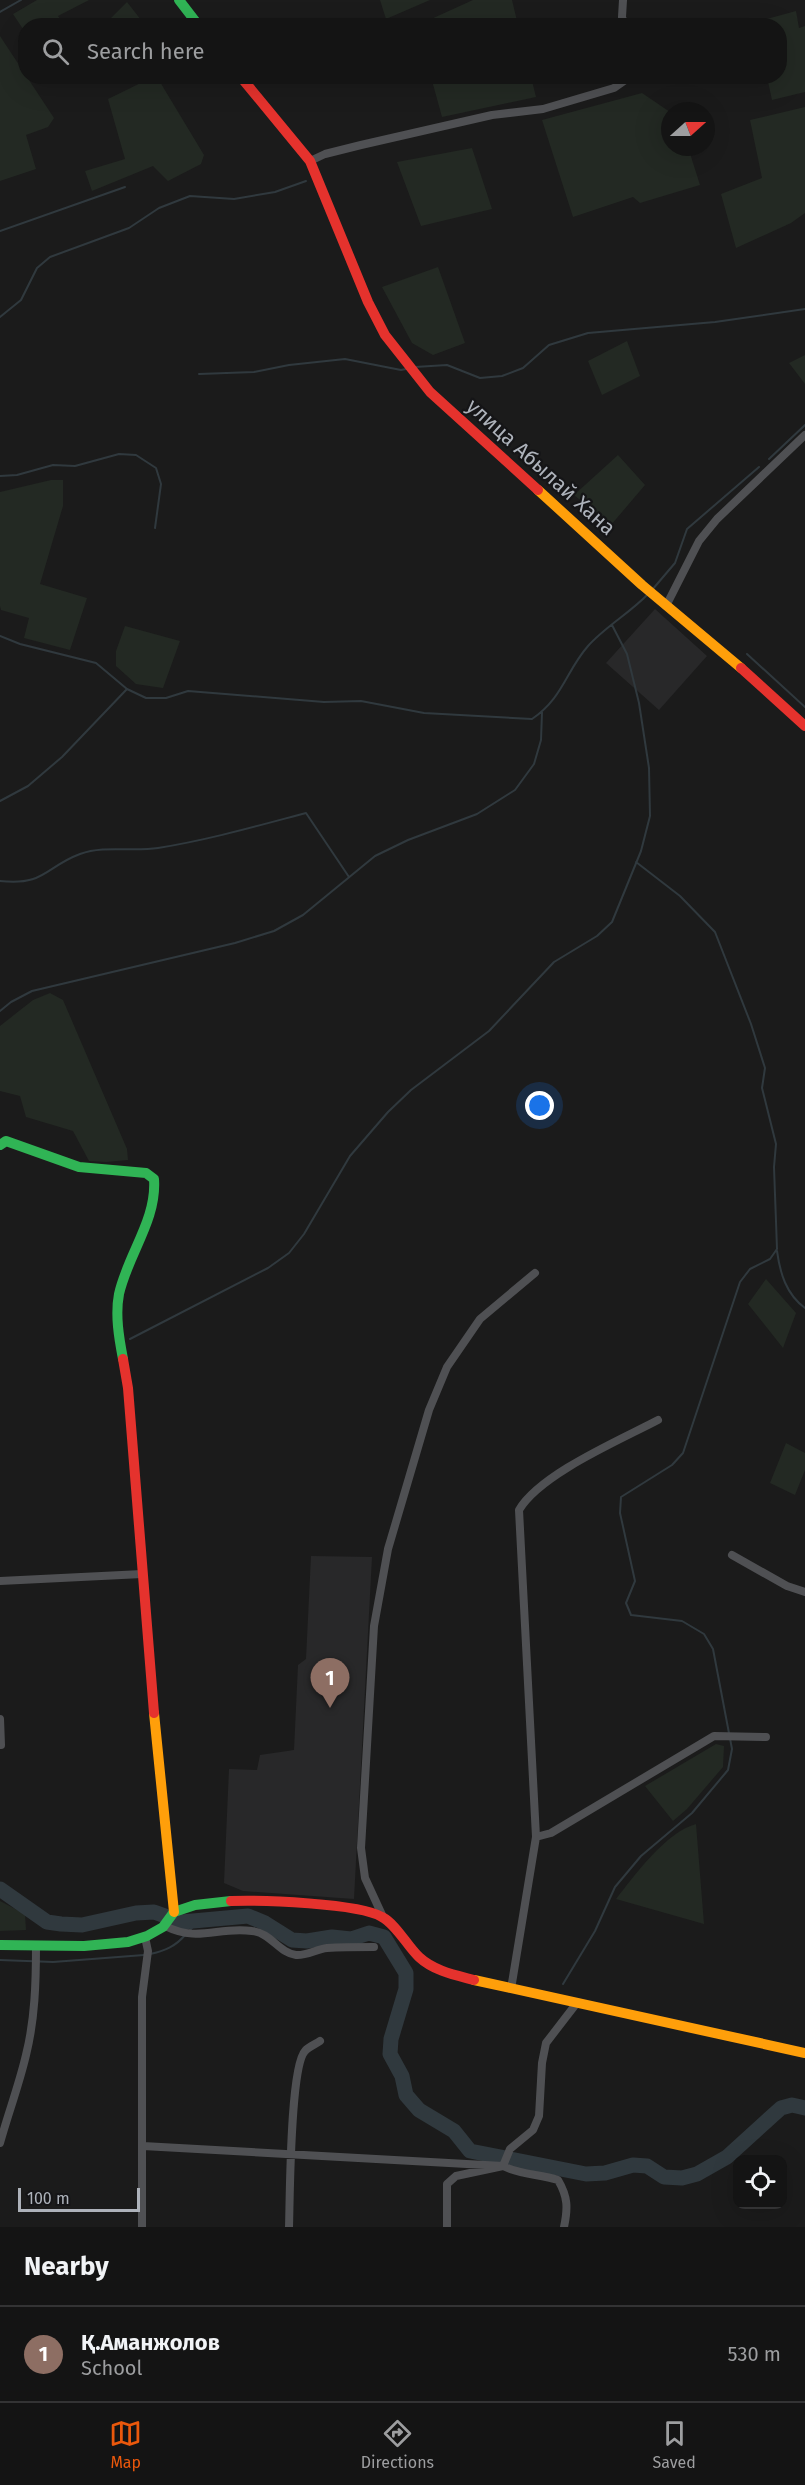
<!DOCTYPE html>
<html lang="en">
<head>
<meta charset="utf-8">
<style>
	body { margin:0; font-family:"Fira Sans",sans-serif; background:#212122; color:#f1f3f6 }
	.controls { position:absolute; right:18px; bottom:18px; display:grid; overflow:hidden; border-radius:12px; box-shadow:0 6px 24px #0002 }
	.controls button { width:54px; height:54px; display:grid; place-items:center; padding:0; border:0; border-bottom:2px solid #333334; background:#141414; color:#f1f3f6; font:30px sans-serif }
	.compass { position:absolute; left:661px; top:102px; width:54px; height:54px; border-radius:50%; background:#141414; box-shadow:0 6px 24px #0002; rotate:69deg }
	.scale { position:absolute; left:18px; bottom:15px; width:122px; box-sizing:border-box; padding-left:6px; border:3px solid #adb2ba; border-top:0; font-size:16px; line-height:21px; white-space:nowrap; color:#adb2ba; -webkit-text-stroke:4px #151517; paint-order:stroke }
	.you { position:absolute; left:540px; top:1106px; width:21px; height:21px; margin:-15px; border:4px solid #fff; border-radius:50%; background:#1a73e8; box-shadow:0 0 0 9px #1a73e833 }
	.badge { display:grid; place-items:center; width:39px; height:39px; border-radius:50%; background:#ea580c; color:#fff; font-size:20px; font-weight:700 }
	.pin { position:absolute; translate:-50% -50px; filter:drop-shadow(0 2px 3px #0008) }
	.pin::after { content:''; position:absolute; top:32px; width:21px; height:18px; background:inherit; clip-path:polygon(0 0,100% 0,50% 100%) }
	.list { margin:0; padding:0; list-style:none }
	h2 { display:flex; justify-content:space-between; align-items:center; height:78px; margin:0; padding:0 24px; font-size:26px }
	h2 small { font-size:20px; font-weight:400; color:#9d9ea0 }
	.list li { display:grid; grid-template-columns:39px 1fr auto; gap:18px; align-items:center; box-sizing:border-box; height:96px; padding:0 24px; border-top:2px solid #333334 }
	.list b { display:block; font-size:22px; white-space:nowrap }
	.list p { margin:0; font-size:20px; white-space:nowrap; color:#9d9ea0 }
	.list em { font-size:20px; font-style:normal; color:#9d9ea0 }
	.icon { flex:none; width:33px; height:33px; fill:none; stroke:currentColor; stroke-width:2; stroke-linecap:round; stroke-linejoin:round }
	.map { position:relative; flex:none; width:805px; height:2227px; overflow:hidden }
	.search { position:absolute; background:#141414; box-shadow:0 6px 24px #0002; left:18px; right:18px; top:18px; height:66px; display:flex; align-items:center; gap:15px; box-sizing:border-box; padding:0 21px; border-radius:24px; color:#9d9ea0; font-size:22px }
	.sheet { height:174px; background:#141414 }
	nav { display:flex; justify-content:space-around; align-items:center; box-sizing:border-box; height:84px; border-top:2px solid #333334; background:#141414; font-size:16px; color:#9d9ea0 }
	nav a { display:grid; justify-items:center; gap:3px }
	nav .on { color:#ea580c }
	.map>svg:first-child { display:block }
	.built { fill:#282829 }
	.green { fill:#232923 }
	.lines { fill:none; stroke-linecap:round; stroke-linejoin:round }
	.stream { stroke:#30393e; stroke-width:2 }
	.river { stroke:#30393e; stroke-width:15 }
	.street { stroke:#4f5053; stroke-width:8 }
	.fast { stroke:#30b455; stroke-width:10 }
	.slow { stroke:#ff9f0a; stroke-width:10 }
	.jam { stroke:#e5322d; stroke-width:10 }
	.labels { text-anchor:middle; stroke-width:4.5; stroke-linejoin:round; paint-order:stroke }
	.street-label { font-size:21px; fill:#adb2ba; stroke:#151517 }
</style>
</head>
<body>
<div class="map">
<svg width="805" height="2227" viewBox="0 0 805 2227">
	<rect width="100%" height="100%" fill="#1b1b1b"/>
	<path class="built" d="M655 609 707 656 659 710 606 663Z
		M311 1556 372 1557 354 1899 243 1891 224 1883 229 1769 257 1770 260 1755 294 1750 298 1665 306 1659Z"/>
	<path class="green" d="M37 0H89L58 16 64 25 26 26 25 32 13 14Z
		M380 0H430L386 19Z
		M473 0H512L518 25H418Z
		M127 2 145 25H100L107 22Z
		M796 11 799 28 805 26V92L772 100 767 77 780 76V26L757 25 756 22Z
		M0 36 54 118 48 127 26 135 36 169 0 181Z
		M153 77H157L204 155 201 164 168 181 153 166 92 191 85 171 125 159 108 99Z
		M431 77H531L536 97 442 117Z
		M642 93 670 112V147H688L700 185 640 203 633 197 573 217 542 120Z
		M805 107V213L791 223 736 248 721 194 762 178 750 120Z
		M472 148 492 209 421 226 397 162Z
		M438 267 465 343 433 355 412 343 382 287Z
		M627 341 640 376 602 395 588 361Z
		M805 355V384L789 363Z
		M618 455 645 485 611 525 574 495Z
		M51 480H63V506L40 584 87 598 70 650 24 638 29 618 1 610 0 606V492Z
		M125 626 180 641 163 688 136 684 116 666V651Z
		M50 993 63 1000 127 1149 128 1160 106 1162 89 1161 73 1131 26 1117 20 1096 0 1091V1026L33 1000Z
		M766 1279 796 1313 783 1348 748 1304Z
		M786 1443 805 1453V1470L795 1495 770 1483Z
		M716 1744 724 1746 723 1767 687 1809 673 1821 645 1786Z
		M696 1824 704 1924 616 1899C635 1875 666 1832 696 1824Z
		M0 1901 25 1914 26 1930 0 1931Z"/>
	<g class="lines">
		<path class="stream" d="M0 12 21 0
			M0 231 125 187
			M0 317 21 300 37 268 50 257 129 228 159 208 190 196 234 199 275 192 306 181
			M415 367 447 365 480 378 502 376 523 368 549 345 588 333 715 322 805 309
			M199 374 254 372 289 365 345 359 401 370 406 369
			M769 459 805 425
			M0 476 17 475 53 465 75 466 119 454 136 455 156 468 161 484 155 528
			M652 590 675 563 687 529 759 467
			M0 636 20 644 96 663 127 689 146 698H166L188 691 324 702 361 701 424 713 532 719C563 698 566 671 588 646 606 626 630 613 648 594
			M747 654 805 707
			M0 801 28 786 62 757 127 689
			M0 881C45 886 45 867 80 854 105 845 132 852 158 848 208 840 257 826 306 813L349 877
			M0 1011 11 1002 32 991 235 943 274 931 303 915 375 856 408 840 477 814 515 790 534 764 541 740 542 712
			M777 1251C780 1273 786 1294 805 1308
			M130 1339 268 1268 289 1253 304 1234 350 1156 388 1112 411 1090 489 1031 554 962 597 936 612 922 641 851 650 816 649 768 639 703 627 654 612 625
			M190 1930 198 1921
			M150 1954C165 1951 176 1946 186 1934
			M0 1960 53 1962 144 1955
			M563 1984 595 1931 615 1887 641 1856 692 1813 728 1770 732 1749 713 1649 704 1634 682 1621 631 1615 626 1603 635 1581 620 1513 621 1497 672 1465 683 1453 740 1282 750 1269 770 1259 777 1249 774 1167 776 1144 762 1088 765 1068 751 1024 715 932 680 896 636 862"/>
		<path class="river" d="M0 1889 47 1922 61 1924 82 1925 136 1913 154 1912 182 1922 248 1916 265 1923 292 1940 307 1941 332 1937 351 1939 369 1933 384 1937 406 1973V1989L391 2039 390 2054 402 2076 406 2095 419 2110 454 2131 470 2151 586 2174 605 2173 633 2165 647 2166 664 2177 682 2178 697 2174 727 2157 781 2108 792 2105 805 2108"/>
		<path class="street" d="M623 0 622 17 625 26
			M310 161 325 154 361 145 492 115 543 109 614 88 631 76
			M666 606 699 541 717 519 805 435
			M732 1555 787 1586 805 1592
			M0 1581 142 1574
			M0 1719 1 1745
			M536 1837 551 1833 714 1736 766 1737
			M383 1917 365 1878 361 1848 374 1626 388 1549 429 1410 447 1367 480 1319 535 1273
			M165 1926C199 1943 218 1926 252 1931 271 1933 279 1953 296 1955 306 1956 317 1949 327 1948 343 1947 359 1947 374 1947
			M511 1989 536 1837 519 1510C540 1474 620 1440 658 1420
			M0 2143C8 2114 19 2085 26 2055 35 2019 36 1982 36 1945
			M143 2146 503 2166C521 2175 539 2174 558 2180 568 2197 568 2208 564 2227
			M142 2227V1997L148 1951 145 1937
			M289 2227C290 2198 290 2067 305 2051 308 2047 316 2044 320 2041
			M447 2227V2184L456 2176 503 2166 510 2149 533 2130 539 2116 542 2063 546 2043 576 2004"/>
		<path class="fast" d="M179 0 199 26
			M0 1145 6 1141 79 1167 146 1173 154 1179C157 1220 128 1254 119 1294 115 1315 119 1338 123 1359
			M0 1945 84 1946 128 1942 147 1936 163 1927 174 1912 195 1905 231 1901"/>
		<path class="slow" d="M538 490 642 585 741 668
			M154 1713 174 1912
			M474 1980 805 2053"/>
		<path class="jam" d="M240 76 310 161 368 302 385 335 430 392 538 490
			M741 668 805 726
			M123 1359 128 1388 154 1713
			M231 1901C260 1900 359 1903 382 1917 397 1925 407 1946 419 1957 434 1971 455 1975 474 1980"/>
	</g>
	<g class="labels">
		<g class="street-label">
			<text transform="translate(541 467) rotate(42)" y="7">улица Абылай Хана</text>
		</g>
	</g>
</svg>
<div class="controls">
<button><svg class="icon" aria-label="locate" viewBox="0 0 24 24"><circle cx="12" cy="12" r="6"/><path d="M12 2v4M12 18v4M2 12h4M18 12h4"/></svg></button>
</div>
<svg class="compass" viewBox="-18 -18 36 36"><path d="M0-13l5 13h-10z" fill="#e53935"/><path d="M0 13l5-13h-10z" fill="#9d9ea0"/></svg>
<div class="scale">100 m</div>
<div class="you"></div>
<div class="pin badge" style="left:330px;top:1708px;background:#8d6e63">1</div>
<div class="search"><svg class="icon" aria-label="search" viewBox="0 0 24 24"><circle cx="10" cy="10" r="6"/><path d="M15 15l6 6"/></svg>Search here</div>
</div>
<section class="sheet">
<h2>Nearby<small></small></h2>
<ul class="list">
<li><span class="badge" style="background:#8d6e63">1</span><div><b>Қ.Аманжолов</b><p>School</p></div><em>530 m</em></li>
</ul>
</section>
<nav>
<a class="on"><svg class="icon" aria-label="map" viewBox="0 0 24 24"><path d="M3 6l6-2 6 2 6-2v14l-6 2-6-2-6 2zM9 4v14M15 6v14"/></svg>Map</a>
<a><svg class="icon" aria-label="directions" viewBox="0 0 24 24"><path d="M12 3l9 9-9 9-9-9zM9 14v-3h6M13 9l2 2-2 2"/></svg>Directions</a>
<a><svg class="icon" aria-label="saved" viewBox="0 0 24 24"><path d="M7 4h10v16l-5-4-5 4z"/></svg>Saved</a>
</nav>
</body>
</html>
